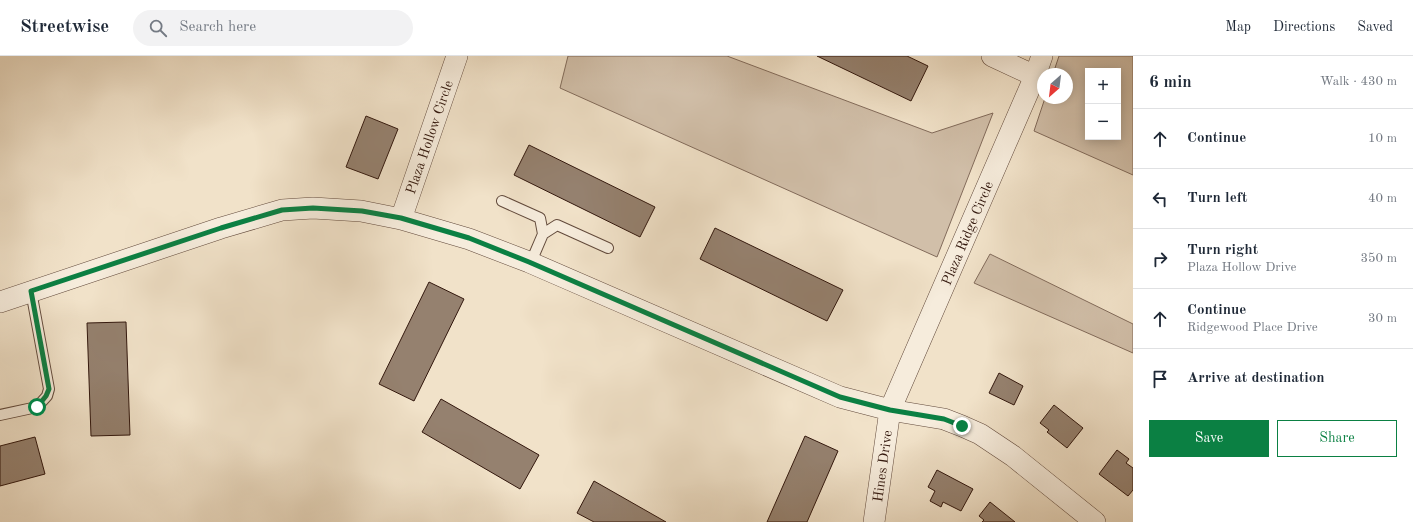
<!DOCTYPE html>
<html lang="en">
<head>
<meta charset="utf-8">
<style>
	body { margin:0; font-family:"Old Standard TT",serif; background:#f2f2f3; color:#1f2937 }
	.controls { position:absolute; right:12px; top:12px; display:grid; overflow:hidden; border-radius:0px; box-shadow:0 2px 10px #0003 }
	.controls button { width:36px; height:36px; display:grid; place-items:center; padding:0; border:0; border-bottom:1px solid #e0e1e3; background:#fff; color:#1f2937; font:20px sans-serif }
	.compass { position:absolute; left:1037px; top:12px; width:36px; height:36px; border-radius:50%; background:#fff; box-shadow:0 2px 10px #0003; rotate:208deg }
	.stop { position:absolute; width:12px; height:12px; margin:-9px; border:3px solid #0b8043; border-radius:50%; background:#fff }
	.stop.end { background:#0b8043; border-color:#fff; box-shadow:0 1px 4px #0008 }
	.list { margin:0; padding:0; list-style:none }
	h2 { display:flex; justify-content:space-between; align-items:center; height:52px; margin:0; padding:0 16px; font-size:17px }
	h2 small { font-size:13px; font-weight:400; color:#747a83 }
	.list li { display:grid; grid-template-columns:26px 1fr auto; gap:12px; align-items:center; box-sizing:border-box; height:60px; padding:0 16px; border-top:1px solid #e0e1e3 }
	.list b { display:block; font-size:15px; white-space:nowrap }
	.list p { margin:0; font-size:13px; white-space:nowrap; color:#747a83 }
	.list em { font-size:13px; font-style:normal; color:#747a83 }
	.actions { display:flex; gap:8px; padding:12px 16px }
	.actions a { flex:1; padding:9px 0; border:1px solid #0b8043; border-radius:0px; text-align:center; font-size:14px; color:#0b8043 }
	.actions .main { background:#0b8043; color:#fff }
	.icon { flex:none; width:22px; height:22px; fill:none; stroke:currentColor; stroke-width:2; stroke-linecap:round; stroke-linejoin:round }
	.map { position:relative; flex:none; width:1133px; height:466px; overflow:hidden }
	header { display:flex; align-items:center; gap:24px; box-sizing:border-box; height:56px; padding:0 20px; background:#fff; border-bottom:1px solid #e0e1e3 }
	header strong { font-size:19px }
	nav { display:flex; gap:22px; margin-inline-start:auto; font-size:14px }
	.search { width:280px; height:36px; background:#f2f2f3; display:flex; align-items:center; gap:10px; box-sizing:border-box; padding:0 14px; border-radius:22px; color:#747a83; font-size:15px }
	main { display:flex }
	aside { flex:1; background:#fff }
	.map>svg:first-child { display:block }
	.green { fill:#d1bfa9; stroke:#826b5b; fill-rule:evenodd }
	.building { fill:#95816f; stroke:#32170d }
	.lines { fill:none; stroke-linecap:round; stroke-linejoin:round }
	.lane-casing { stroke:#624a3c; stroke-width:12 }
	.street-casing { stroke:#624a3c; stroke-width:22 }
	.lane { stroke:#f6ecdc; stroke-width:10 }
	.street { stroke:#f6ecdc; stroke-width:21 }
	.route { stroke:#0b8043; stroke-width:5 }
	.labels { text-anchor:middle; stroke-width:3.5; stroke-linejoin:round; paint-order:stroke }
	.street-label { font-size:14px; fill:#32170d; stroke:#f6ecdc }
</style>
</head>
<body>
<header>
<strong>Streetwise</strong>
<div class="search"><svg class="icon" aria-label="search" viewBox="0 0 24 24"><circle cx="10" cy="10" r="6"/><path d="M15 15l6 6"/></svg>Search here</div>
<nav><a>Map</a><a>Directions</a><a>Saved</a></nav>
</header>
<main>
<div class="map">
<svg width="1133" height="466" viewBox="0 0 1133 466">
	<rect width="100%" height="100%" fill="#f1e2c9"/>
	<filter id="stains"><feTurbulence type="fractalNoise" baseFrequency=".005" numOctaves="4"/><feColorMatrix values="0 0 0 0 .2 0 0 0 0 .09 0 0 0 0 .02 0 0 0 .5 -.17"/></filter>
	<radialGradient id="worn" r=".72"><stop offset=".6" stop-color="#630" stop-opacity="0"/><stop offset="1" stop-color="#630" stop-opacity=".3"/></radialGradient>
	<path class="green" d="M568 0H727L932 77 993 57 937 201 560 32Z
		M1059 0H1133V119L1034 75 1045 42H1067V18H1053ZM1088 15H1118V81H1088Z
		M990 198 1133 268V297L974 227Z"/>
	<path class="building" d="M817 0H907L928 10 911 45Z
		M366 60 398 73 378 123 346 111Z
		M529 89 655 151 640 181 514 119Z
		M715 172 843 234 827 265 700 203Z
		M429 226 464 243 414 345 379 328Z
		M126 266 130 379 91 380 87 267Z
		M999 317 1023 330 1014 349 989 337Z
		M441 343 539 399 520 433 422 376Z
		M1054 349 1083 372 1067 392 1047 376 1049 374 1040 367Z
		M805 380 838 395 807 466H767Z
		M35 381 45 418 0 430V390Z
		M1117 394 1129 403 1126 407 1133 412V434L1128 440 1099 418Z
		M937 414 973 433 961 455 943 446 941 451 930 445 935 435 928 431Z
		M594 425 666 466H594L577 457Z
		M990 446 1015 466H982L984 464 979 460Z"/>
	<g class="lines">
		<defs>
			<path id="lane" d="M502 145 540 162 543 178
				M531 206 543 178 557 169 608 192
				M0 359 37 351 47 340 49 333 31 235"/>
			<path id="street" d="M992 0 1035 20
				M401 163 457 0
				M0 246 221 172 282 154 313 152 361 155 401 163 469 183 529 206 840 341 890 354 944 363 962 370 980 378 1013 400 1095 466
				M874 466 890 354 1035 20 1042 0"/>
		</defs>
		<use href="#lane" class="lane-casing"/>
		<use href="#street" class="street-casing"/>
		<use href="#lane" class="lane"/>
		<use href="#street" class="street"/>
	</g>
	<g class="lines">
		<path class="route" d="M37 351 46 340 49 333 31 235 221 172 282 154 313 152 362 155 401 162 469 182 529 206 840 341 890 354 944 363 962 370"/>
	</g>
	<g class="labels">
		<g class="street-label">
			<text transform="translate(429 81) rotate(-71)" y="5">Plaza Hollow Circle</text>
			<text transform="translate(967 177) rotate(-67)" y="5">Plaza Ridge Circle</text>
			<text transform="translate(882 410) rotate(-82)" y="5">Hines Drive</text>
		</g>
	</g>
	<rect width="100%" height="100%" filter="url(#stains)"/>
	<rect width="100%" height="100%" fill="url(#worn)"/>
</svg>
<div class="controls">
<button>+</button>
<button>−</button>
</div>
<svg class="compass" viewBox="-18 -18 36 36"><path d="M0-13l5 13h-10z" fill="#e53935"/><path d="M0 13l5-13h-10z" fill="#747a83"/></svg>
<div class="stop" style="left:37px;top:351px"></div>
<div class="stop end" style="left:962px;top:370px"></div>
</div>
<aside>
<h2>6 min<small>Walk · 430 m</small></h2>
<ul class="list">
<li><svg class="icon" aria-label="ahead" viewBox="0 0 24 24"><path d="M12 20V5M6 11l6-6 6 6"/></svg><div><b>Continue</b></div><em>10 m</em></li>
<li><svg class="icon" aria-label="left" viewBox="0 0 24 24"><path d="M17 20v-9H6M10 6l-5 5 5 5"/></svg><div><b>Turn left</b></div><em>40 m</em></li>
<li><svg class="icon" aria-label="right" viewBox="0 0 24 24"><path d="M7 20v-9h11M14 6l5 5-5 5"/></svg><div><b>Turn right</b><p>Plaza Hollow Drive</p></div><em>350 m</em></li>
<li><svg class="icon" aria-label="ahead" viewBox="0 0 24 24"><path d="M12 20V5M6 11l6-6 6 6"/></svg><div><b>Continue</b><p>Ridgewood Place Drive</p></div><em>30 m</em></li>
<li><svg class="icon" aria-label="arrive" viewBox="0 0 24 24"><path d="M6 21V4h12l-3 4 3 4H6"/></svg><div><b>Arrive at destination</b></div></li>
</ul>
<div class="actions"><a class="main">Save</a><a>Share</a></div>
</aside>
</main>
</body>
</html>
